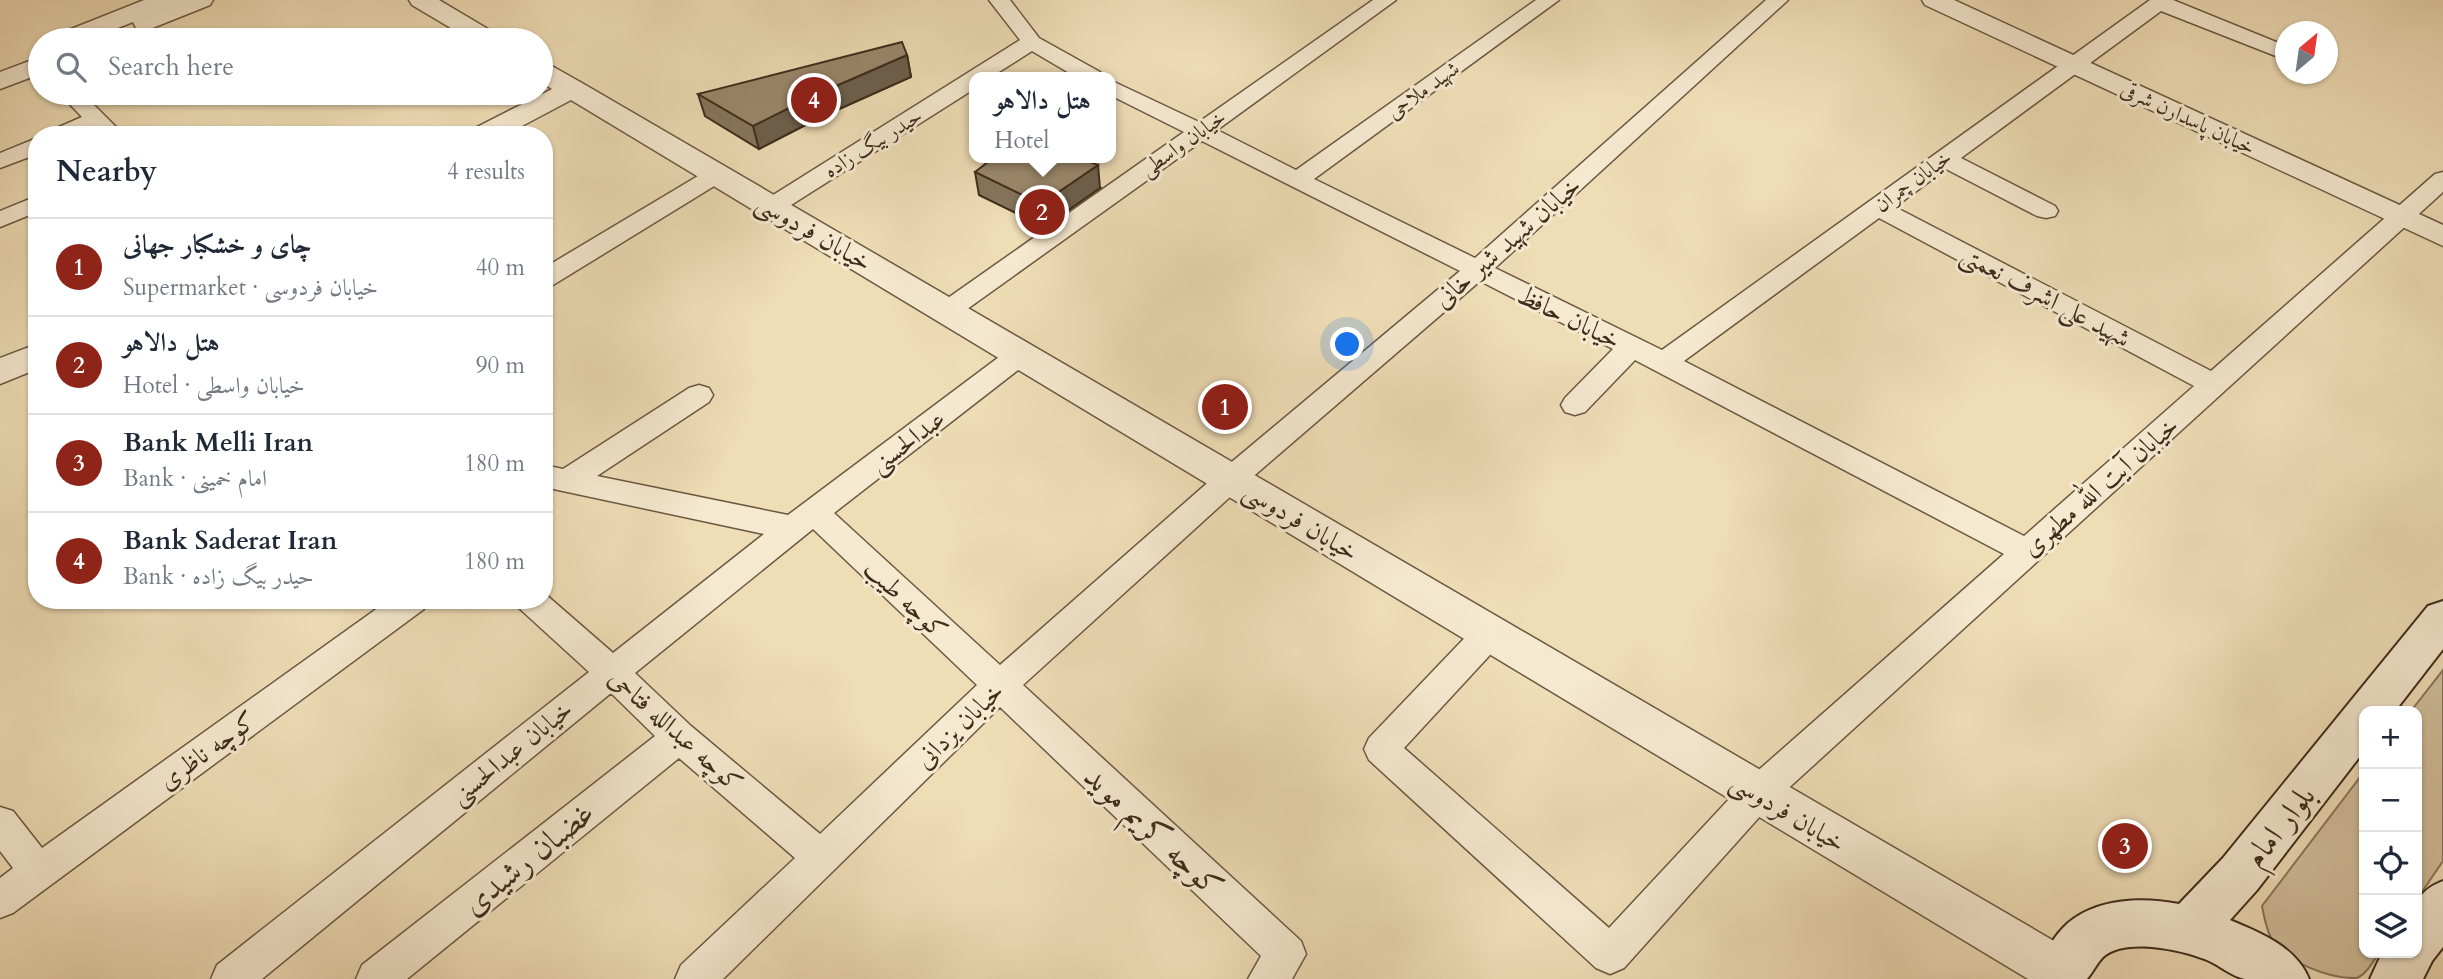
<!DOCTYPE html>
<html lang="en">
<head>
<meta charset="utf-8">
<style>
	body { margin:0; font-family:Cardo,Amiri,serif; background:#f6f6f7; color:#1f2937 }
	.controls { position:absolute; right:21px; bottom:21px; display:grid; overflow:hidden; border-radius:14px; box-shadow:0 2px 5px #0004 }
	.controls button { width:63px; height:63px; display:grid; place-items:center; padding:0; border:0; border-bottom:2px solid #e0e1e3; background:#fff; color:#1f2937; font:35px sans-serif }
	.compass { position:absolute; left:2275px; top:21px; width:63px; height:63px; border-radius:50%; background:#fff; box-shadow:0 2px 5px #0004; rotate:29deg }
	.you { position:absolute; left:1348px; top:345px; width:24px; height:24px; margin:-18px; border:5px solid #fff; border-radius:50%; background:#1a73e8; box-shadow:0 0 0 10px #1a73e833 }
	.badge { display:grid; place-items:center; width:46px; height:46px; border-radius:50%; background:#8f2418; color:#fff; font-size:23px; font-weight:700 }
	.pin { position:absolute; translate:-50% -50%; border:4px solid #fff; box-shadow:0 2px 7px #0006 }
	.popup { position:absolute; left:969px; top:72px; width:147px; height:91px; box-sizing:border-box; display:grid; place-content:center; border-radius:14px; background:#fff; filter:drop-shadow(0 2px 5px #0005); font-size:23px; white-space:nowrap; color:#747a83 }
	.popup b { font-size:26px; color:#1f2937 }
	.popup::after { content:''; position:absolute; left:50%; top:100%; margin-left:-14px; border:14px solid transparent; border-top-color:#fff }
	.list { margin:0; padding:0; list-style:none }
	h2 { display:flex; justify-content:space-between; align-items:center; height:91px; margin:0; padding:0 28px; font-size:30px }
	h2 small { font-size:23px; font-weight:400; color:#747a83 }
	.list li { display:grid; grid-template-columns:46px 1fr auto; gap:21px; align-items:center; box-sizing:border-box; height:98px; padding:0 28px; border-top:2px solid #e0e1e3 }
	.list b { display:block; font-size:26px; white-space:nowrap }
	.list p { margin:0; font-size:23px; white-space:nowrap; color:#747a83 }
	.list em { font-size:23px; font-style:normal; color:#747a83 }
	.icon { flex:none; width:38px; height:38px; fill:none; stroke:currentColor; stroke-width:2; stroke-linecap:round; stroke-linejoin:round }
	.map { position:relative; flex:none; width:2443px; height:979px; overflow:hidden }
	.search { position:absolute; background:#fff; box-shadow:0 2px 5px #0004; left:28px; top:28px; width:525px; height:77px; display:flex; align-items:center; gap:18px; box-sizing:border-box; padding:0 24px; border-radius:38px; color:#747a83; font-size:26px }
	.panel { position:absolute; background:#fff; box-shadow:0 2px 5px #0004; left:28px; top:126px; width:525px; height:483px; border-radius:28px }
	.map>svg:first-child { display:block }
	.green { fill:#d1bf9c; stroke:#88765c; stroke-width:2 }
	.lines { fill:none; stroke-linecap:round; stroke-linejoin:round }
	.minor-casing { stroke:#6b5842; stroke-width:3 }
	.tertiary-casing { stroke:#6b5842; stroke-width:3 }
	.secondary-casing { stroke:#3f2c1c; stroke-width:4 }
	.minor { fill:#f5e9d0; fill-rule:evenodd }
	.tertiary { fill:#f5e9d0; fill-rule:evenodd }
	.secondary { fill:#f5e9d0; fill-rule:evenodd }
	.wall { fill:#85755d; stroke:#3f2c1c; stroke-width:2 }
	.shaded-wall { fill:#6c5f4c; stroke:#3f2c1c; stroke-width:2 }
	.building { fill:#9b886c; stroke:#3f2c1c; stroke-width:2 }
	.labels { text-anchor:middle; stroke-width:6; stroke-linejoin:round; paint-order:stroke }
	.far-street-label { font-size:21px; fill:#3f2c1c; stroke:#f5e9d0 }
	.street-label { font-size:26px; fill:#3f2c1c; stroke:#f5e9d0 }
	.near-street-label { font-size:32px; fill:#3f2c1c; stroke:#f5e9d0 }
</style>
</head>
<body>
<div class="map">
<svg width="2443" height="979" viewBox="0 0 2443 979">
	<rect width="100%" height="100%" fill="#efddb6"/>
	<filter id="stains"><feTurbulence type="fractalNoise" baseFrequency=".00286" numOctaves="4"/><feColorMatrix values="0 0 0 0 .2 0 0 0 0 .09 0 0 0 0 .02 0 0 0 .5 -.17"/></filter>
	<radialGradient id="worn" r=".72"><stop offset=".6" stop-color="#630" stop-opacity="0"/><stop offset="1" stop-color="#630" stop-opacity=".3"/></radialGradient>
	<path class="green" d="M2443 670V861L2417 899V711H2411Z
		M2364 772V953H2379C2373 961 2367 974 2357 978 2329 979 2285 962 2271 938 2266 928 2264 917 2262 906Z"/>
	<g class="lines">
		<defs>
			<path id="minor" d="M989 0H1010L1039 38 1100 72 1103 77H1076L1032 51 991 77H974V89L780 212 771 214 762 212 759 207 762 202 1020 40Z
				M1373 0H1396L1217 130 1296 170 1536 0H1559L1314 179 1475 258 1766 0H1788L1495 268 1662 350 2150 0H2173L2286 46V60L2161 11 1961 158 2055 206 2058 211 2055 216 2046 218 2037 216 1946 169 1895 207 2211 371 2435 174 2443 172V192L1771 804 1624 968 1610 974 1596 968 1369 760 1364 749 1369 738 1477 625 1489 621 1501 625 1505 634 1501 643 1404 748 1609 928 1745 782 2004 554 1635 360 1585 412 1575 415 1565 412 1561 405 1565 398 1613 349 1480 281 1241 487 1023 685 1301 941 1306 954 1292 979H1248L1261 956 1000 707 723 979H675L681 965 795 858 679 758 407 979H356L362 965 655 736 611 693 262 979H211L217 965 589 672 520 609 515 600H544V593L613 653 764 534 544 487V465L563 469 689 388 699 385 709 388 713 395 709 402 597 476 788 515 1011 348 1021 345 1031 348 1035 354 1031 360 834 513 1000 665 1221 471 1460 271 1202 141 956 317 947 320 938 317 934 311 938 305 1184 132 1110 95V80L1199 122ZM1879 218 2194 386 2024 536 1684 361ZM813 529 977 685 820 834 691 726 635 673Z
				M59 93H82L124 135H100L94 129 80 135H49L52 130 82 117Z
				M37 138V154L0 168V153Z
				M716 168 724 170 728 175 724 180 553 285 544 287V268L708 170Z
				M37 196V212L0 227V211Z
				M389 600H429L424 609 13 913 0 918V878L13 868 0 851V807L13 811 42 848Z"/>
			<path id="tertiary" d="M144 0H213L210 5 145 31 136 28 133 22 87 40H52L56 35Z
				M409 0H439L498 35 502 40H471L412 5Z
				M1922 0H1954L2443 225V246L1925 5Z
				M40 57V74L0 89V72Z
				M541 63 550 65 582 83 2078 955 2085 972 2082 979H2028L571 100 505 135H469L473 129 552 89 541 82Z
				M37 344V369L0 384V358Z"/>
			<path id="secondary" d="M2443 601V649L2395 711H2364V751L2257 890 2230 920C2261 933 2296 947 2309 979 2289 979 2265 979 2245 979 2233 977 2219 965 2207 960 2182 950 2126 937 2103 957 2097 963 2093 972 2087 979H2034C2041 960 2052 937 2068 923 2098 898 2143 897 2179 904L2223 858 2428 606Z
				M2443 881V947L2432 961 2423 979H2370L2382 953H2417C2417 918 2406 895 2443 881Z"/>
		</defs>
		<use href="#minor" class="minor-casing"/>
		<use href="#tertiary" class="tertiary-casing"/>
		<use href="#secondary" class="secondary-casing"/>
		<use href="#minor" class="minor"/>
		<use href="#tertiary" class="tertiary"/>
		<use href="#secondary" class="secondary"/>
	</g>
	<path class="wall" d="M907 55 911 77 819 118 759 149 705 116 698 94Z
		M975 172 1100 188 1044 227 979 195Z"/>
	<path class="shaded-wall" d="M907 55 911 77 819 118 759 149 753 126 813 96Z
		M1098 165 1100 188 1044 227 1041 204Z"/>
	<path class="building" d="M902 42 907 55 813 96 753 126 698 94Z
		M993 158H1080L1098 165 1041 204 975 172Z"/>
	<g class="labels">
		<g class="far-street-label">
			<text transform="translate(1423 90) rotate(-36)" y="7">شهید ملاحی</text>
			<text transform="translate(2188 118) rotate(25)" y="7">خیابان پاسدارن شرقی</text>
			<text transform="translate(873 143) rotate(-32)" y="7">حیدر بیگ زاده</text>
			<text transform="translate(1183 143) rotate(-35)" y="7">خیابان واسطی</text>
			<text transform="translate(1913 181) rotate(-36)" y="7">خیابان چمران</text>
		</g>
		<g class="street-label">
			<text transform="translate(814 232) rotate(30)" y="9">خیابان فردوسی</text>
			<text transform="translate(1507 242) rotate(-41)" y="9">خیابان شهید شیر خانی</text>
			<text transform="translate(2046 296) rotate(28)" y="9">شهید علی اشرف نعمتی</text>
			<text transform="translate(1569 317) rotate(26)" y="9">خیابان حافظ</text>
			<text transform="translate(907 441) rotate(-37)" y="9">عبدالحسنی</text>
			<text transform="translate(2100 486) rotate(-41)" y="9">خیابان آیت الله مطهری</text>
			<text transform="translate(1301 521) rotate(31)" y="9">خیابان فردوسی</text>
			<text transform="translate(906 599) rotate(43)" y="9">کوچه طیب</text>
			<text transform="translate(959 725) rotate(-44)" y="9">خیابان یزدانی</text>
			<text transform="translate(676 730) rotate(42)" y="9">کوچه عبدالله فتاحی</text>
			<text transform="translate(207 750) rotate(-36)" y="9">کوچه ناظری</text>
			<text transform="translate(511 752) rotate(-39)" y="9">خیابان عبدالحسنی</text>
			<text transform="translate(1788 812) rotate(31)" y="9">خیابان فردوسی</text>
		</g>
		<g class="near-street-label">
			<text transform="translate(2279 826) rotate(-52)" y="11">بلوار امام</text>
			<text transform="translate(1154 831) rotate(43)" y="11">کوچه کریم موید</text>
			<text transform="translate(528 858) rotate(-39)" y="11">غضبان رشیدی</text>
		</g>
	</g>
	<rect width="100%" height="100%" filter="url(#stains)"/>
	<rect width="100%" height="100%" fill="url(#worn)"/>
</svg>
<div class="controls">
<button>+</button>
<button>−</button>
<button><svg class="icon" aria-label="locate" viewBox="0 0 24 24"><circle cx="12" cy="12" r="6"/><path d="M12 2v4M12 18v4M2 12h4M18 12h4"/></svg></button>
<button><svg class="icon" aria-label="layers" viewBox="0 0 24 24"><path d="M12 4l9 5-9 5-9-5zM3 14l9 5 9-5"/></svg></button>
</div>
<svg class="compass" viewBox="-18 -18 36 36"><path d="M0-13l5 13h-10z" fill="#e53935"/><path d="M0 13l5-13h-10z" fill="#747a83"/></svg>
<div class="you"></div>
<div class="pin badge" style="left:1225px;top:407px">1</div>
<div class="pin badge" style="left:1042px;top:212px">2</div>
<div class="popup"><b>هتل دالاهو</b>Hotel</div>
<div class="pin badge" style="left:2125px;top:846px">3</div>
<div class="pin badge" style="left:814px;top:100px">4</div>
<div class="search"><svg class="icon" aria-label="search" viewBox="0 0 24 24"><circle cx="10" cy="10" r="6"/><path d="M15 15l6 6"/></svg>Search here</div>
<section class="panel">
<h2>Nearby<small>4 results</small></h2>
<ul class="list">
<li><span class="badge">1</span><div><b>چای و خشکبار جهانی</b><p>Supermarket · خیابان فردوسی</p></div><em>40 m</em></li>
<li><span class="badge">2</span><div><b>هتل دالاهو</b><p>Hotel · خیابان واسطی</p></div><em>90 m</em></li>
<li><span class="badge">3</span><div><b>Bank Melli Iran</b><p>Bank · امام خمینی</p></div><em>180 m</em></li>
<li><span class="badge">4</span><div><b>Bank Saderat Iran</b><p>Bank · حیدر بیگ زاده</p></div><em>180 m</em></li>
</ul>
</section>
</div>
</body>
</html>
